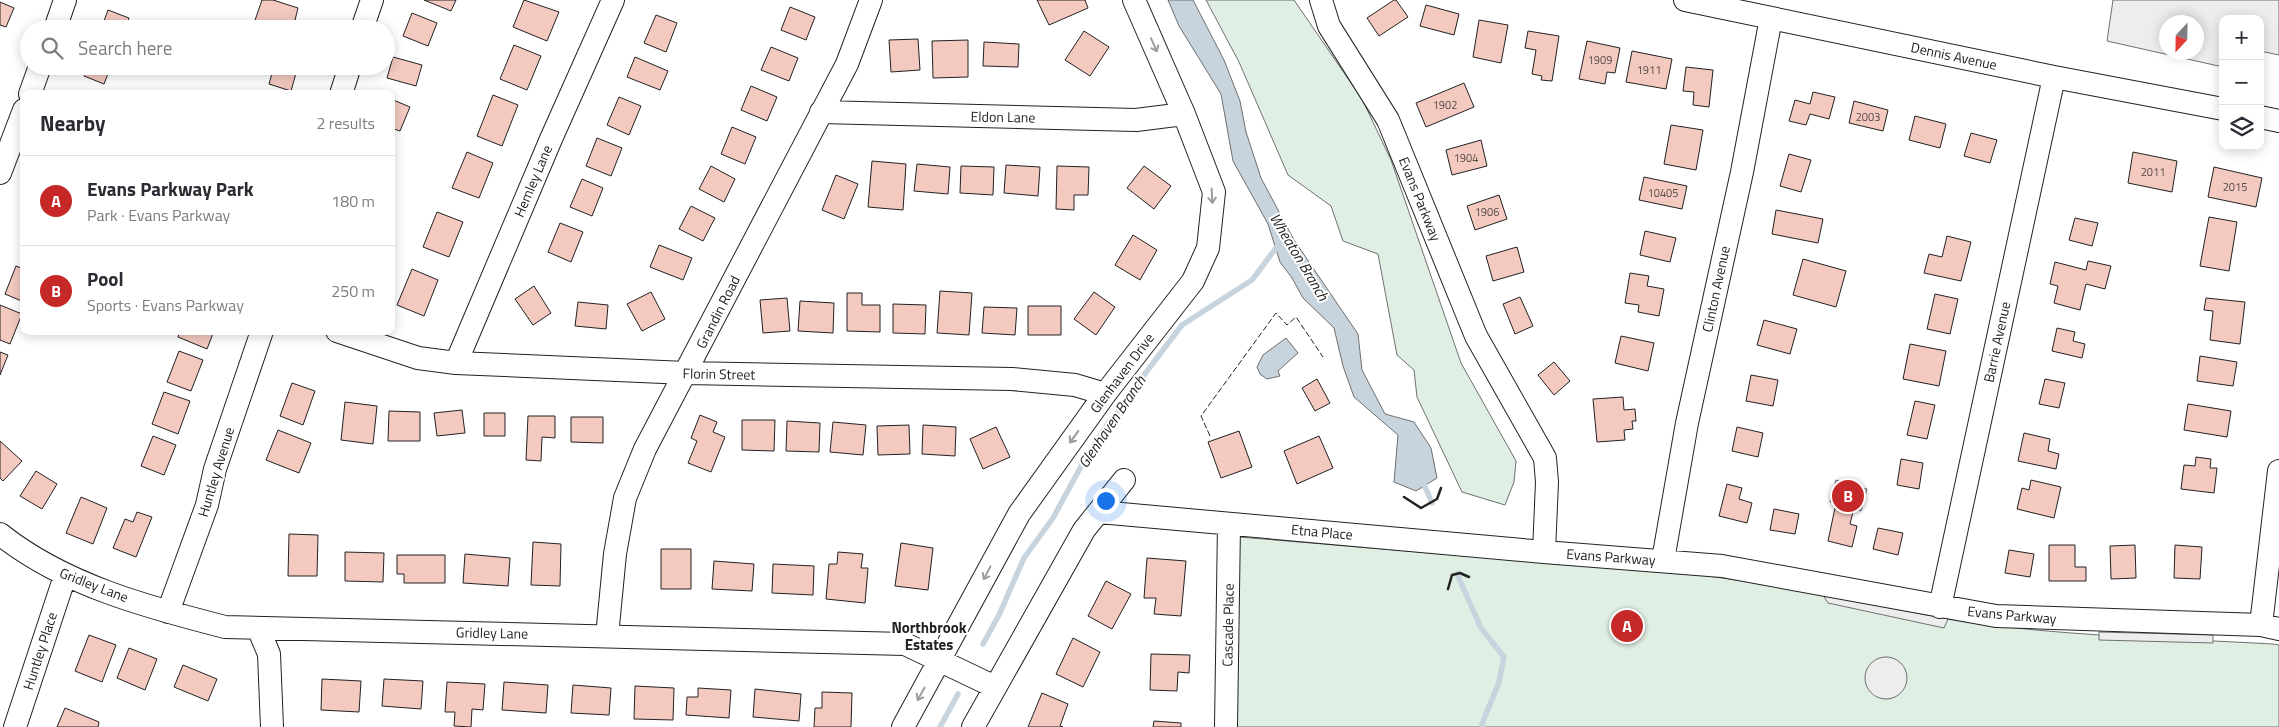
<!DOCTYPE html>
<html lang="en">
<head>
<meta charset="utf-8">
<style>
	body { margin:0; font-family:"Titillium Web",sans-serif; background:#f2f2f3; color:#2b2b33 }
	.controls { position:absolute; right:15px; top:15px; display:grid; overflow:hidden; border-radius:10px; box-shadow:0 2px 12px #0003 }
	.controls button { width:45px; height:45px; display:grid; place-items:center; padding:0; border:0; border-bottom:1px solid #e1e1e2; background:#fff; color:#2b2b33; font:25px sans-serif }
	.compass { position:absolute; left:2159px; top:15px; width:45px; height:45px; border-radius:50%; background:#fff; box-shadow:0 2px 12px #0003; rotate:202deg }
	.you { position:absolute; left:1105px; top:500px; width:18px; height:18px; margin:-12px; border:4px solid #fff; border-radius:50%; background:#1a73e8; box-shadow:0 0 0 8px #1a73e833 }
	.badge { display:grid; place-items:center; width:32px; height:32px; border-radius:50%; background:#c62828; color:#fff; font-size:16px; font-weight:700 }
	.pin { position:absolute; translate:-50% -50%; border:2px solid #fff; box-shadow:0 1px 5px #0006 }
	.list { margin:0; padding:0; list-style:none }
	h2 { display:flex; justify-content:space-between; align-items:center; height:65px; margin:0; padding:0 20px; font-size:21px }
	h2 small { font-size:16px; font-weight:400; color:#7c7c81 }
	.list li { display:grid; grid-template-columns:32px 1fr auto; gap:15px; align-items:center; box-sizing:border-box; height:90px; padding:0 20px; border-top:1px solid #e1e1e2 }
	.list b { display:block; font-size:19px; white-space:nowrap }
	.list p { margin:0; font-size:16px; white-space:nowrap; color:#7c7c81 }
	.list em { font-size:16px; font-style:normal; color:#7c7c81 }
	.icon { flex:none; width:28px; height:28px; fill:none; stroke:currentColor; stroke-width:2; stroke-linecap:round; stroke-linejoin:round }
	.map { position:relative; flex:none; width:2279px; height:727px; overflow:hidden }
	.search { position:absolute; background:#fff; box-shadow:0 2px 12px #0003; left:20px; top:20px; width:375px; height:55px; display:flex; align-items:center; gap:12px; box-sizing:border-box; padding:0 18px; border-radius:28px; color:#7c7c81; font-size:19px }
	.panel { position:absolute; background:#fff; box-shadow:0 2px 12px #0003; left:20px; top:90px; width:375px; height:245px; border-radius:10px }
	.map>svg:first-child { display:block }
	.green { fill:#e0efe3; stroke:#6f6f6f }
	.parking { fill:#ededed; stroke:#6f6f6f; fill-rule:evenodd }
	.water { fill:#c7d3dd; stroke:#6f6f6f }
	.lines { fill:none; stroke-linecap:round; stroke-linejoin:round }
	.stream { stroke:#c7d3dd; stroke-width:5.5 }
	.building { fill:#f3c9c0; stroke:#222 }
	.minor-casing { stroke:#222; stroke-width:24 }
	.minor { stroke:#fff; stroke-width:22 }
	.fence { stroke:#222; stroke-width:1; stroke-dasharray:6 2.5; stroke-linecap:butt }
	.wall { stroke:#222; stroke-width:2.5 }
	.oneway { stroke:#9c9c9c }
	.labels { text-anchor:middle; stroke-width:4; stroke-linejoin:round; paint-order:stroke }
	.number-label { font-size:11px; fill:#564c4a }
	.street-label { font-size:14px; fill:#222; stroke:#fff }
	.water-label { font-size:15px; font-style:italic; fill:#222; stroke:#fff }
	.neighbourhood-label { font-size:15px; font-weight:bold; fill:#222; stroke:#fff }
</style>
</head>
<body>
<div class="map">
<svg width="2279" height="727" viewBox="0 0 2279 727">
	<rect width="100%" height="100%" fill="#fff"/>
	<path class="green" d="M1206 0H1294L1362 99 1391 160 1461 363 1516 461 1514 482 1505 505 1462 492 1417 397 1414 370 1397 355 1378 254 1343 241 1331 206 1288 175 1239 62Z
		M1239 537 1708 576C1789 586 1867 606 1947 619 2055 636 2164 638 2273 644L2279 645V727H1237Z"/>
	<path class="parking" d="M2113 0H2279V55L2260 51V19H2223V67L2107 41ZM2196 22V52H2166V22Z
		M1823 595 1948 619 1944 628 1828 603Z
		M2099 632 2213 635V643L2099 640Z
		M1865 678a21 21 0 1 1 42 0a21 21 0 1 1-42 0Z"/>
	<path class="water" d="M1168 0H1193L1224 60 1240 101 1246 132 1261 178 1294 240 1358 334 1362 370 1385 414 1414 422 1431 448 1437 478 1416 491 1394 482 1398 435 1354 397 1343 366 1334 328 1303 298 1292 278 1280 262 1268 224 1233 161 1221 94 1179 26Z
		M1286 338 1298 353 1278 371 1280 376 1267 379 1260 374 1257 367 1263 355Z
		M1836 480 1867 489 1861 511 1830 502Z"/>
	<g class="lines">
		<path class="stream" d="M1422 480 1432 503
			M1457 574 1481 628 1504 657 1499 682 1482 724 1483 727
			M983 644 999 615 1024 558 1053 518 1085 459 1109 422 1129 400 1144 375 1182 325 1252 280 1279 244
			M940 727 958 694"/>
	</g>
	<path class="building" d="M262 0H273L298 8 295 20 312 25 311 29H252Z
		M424 0H456L451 11Z
		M524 0 559 12 547 41 513 27Z
		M1037 0H1085L1088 8 1049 25Z
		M1394 0H1396L1408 17 1379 36 1367 18Z
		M0 2 14 8 6 27 0 25Z
		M1426 5 1459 14 1454 35 1420 26Z
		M790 7 815 17 806 40 781 30Z
		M108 10 129 18 125 29H101Z
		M412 13 437 23 428 46 403 36Z
		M656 15 677 23 666 52 644 43Z
		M1479 20 1508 25 1501 63 1473 57Z
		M1084 31 1109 47 1090 76 1065 60Z
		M1528 31 1559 36 1552 81 1541 80 1542 76 1532 74 1536 50 1525 48Z
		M918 39 920 70 891 72 889 40Z
		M968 40V77L933 78 932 41Z
		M1587 41 1620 48 1615 73 1607 72 1605 84 1579 79Z
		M984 42 1019 44 1018 67 983 66Z
		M514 45 541 56 527 90 500 79Z
		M771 47 798 58 789 81 761 70Z
		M1632 51 1672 59 1666 89 1626 82Z
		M393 57 422 65 416 86 387 78Z
		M635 57 668 71 660 90 627 77Z
		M87 66H111L104 84 84 76Z
		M274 66H298L291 91 269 84Z
		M1686 67 1713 70 1709 107 1693 105 1694 92 1683 91Z
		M1464 83 1474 107 1426 127 1416 103Z
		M751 86 777 97 767 121 741 110Z
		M1813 92 1835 97 1829 119 1810 114 1806 125 1789 121 1795 100 1810 104Z
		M493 95 518 105 502 146 477 136Z
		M619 97 641 106 629 135 607 125Z
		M391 99 410 107 400 131 391 128Z
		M1854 101 1888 110 1883 131 1849 123Z
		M1915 116 1946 124 1940 148 1909 140Z
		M1671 125 1703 130 1696 170 1664 164Z
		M732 127 756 137 745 164 721 154Z
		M1971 133 1997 140 1990 163 1964 156Z
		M597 138 622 148 611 176 586 166Z
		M1481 140 1487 166 1452 175 1446 150Z
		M467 152 493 163 479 198 452 188Z
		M2133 152 2177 161 2172 192 2128 183Z
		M1789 154 1811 160 1801 192 1780 186Z
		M872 161 906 164 903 210 868 207Z
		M917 164 950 167 948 194 914 191Z
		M1006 165 1040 167 1038 196 1004 193Z
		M711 166 735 179 724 202 699 189Z
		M961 166 994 167 993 195 960 193Z
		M1057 166 1089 167 1088 195H1074V210L1056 209Z
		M1144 166 1171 186 1154 209 1127 188Z
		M2214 167 2262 178 2256 207 2208 197Z
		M836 175 858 184 844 219 822 210Z
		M1644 177 1687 186 1682 209 1639 200Z
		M582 179 603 188 592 216 570 207Z
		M1499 195 1507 219 1475 230 1467 206Z
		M691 206 715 218 703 241 679 229Z
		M1776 210 1823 219 1818 243 1772 234Z
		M437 212 463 222 449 257 423 247Z
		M2209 217 2237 222 2229 271 2200 266Z
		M2075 218 2098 223 2092 246 2069 240Z
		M560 223 583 232 571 262 548 252Z
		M1645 231 1676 238 1670 262 1640 255Z
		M1133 235 1157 250 1140 280 1115 265Z
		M1947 236 1971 242 1961 281 1924 273 1929 254 1942 257Z
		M659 245 692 258 683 280 650 267Z
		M1517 247 1524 272 1493 281 1486 256Z
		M1803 259 1846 271 1836 307 1793 295Z
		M2088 261 2111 266 2105 289 2086 284 2080 310 2054 303 2058 286 2050 284 2055 262 2086 270Z
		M16 266 24 269V302L5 294Z
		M412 269 438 280 424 316 397 305Z
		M1630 273 1649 276 1647 286 1664 289 1659 316 1638 312 1639 305 1625 303Z
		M534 286 551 313 533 325 515 299Z
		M940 291 972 293 969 335 937 333Z
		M651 292 665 319 642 331 627 304Z
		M1094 292 1115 307 1096 335 1074 319Z
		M847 293H862V305H880V332L847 331Z
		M1935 294 1958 299 1950 334 1927 329Z
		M1520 297 1533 326 1515 334 1503 304Z
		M787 298 790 331 763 333 760 300Z
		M2206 298 2245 302 2240 344 2210 340 2213 311 2204 310Z
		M800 301 834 303 833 333 798 331Z
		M578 302 608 305 606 329 575 326Z
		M893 304 926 305 925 334 893 333Z
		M0 305 22 314 10 344 0 340Z
		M1028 306H1061V335H1028Z
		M984 307 1017 308 1015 335 982 333Z
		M1764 320 1797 329 1790 354 1757 345Z
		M2057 328 2075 332 2073 341 2085 344 2082 358 2052 351Z
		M180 331H214L207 349 178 337Z
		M1621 336 1654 343 1648 371 1615 363Z
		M1910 344 1946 351 1939 386 1903 379Z
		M179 351 203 360 191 391 167 382Z
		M0 352 8 355 0 375Z
		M2200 356 2237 362 2233 386 2197 381Z
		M1554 362 1570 381 1554 395 1538 375Z
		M1751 375 1778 380 1773 406 1746 401Z
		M1317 379 1330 403 1315 411 1302 388Z
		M2045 379 2065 383 2059 408 2039 404Z
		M292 383 315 391 303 425 280 416Z
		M164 392 190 401 178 434 152 424Z
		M1623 397 1624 410 1635 409 1636 421H1632L1633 429 1624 430 1625 440 1597 442 1593 399Z
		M1915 401 1935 405 1927 439 1907 435Z
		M345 402 377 406 373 444 341 440Z
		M2188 404 2231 411 2227 437 2184 430Z
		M462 410 465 433 437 436 434 413Z
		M389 411 420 412V441H388Z
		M484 413H505V436H484Z
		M700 415 717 422 713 432 725 437 711 472 688 463 697 441 691 438Z
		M528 416H555V438L542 437 541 461 526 460Z
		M571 417H603V443L571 442Z
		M742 420H775L774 451 742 450Z
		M787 421 820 423 819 452 786 451Z
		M833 422 866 425 863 455 830 452Z
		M909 425 910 454 878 455 877 426Z
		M923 425 956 427 955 456 922 454Z
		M996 427 1010 457 983 469 970 439Z
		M1737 427 1763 433 1758 457 1732 451Z
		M278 430 311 443 299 473 266 460Z
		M1239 431 1252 467 1221 478 1208 442Z
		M2024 433 2050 439 2048 451 2059 454 2056 469 2018 461Z
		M153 436 176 445 164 475 141 466Z
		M1319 436 1333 468 1297 484 1284 451Z
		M0 441 22 461 3 481 0 478Z
		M2196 457 2211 459 2210 468H2217L2214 493 2181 489 2184 465 2195 466Z
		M1901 459 1923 463 1919 489 1897 485Z
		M36 471 57 484 42 509 20 496Z
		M2031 480 2061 487 2054 518 2017 509 2022 488 2029 490Z
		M1727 484 1742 488 1739 499 1752 503 1747 523 1719 516Z
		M81 497 107 508 93 544 66 533Z
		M1835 508 1853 512 1850 524 1857 526 1852 547 1828 541Z
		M1774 509 1799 514 1795 534 1770 530Z
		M137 512 152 517 136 557 113 548 125 519 133 522Z
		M1878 528 1903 533 1898 555 1873 549Z
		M289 534 318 535 317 576H288Z
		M533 542 561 544 560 586 531 585Z
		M901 543 933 548 928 590 895 586Z
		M2049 545H2075V567H2086V581H2049Z
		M2135 545 2136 578 2111 579 2110 546Z
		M2175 545 2202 547 2200 579 2174 578Z
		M661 549H691V589H661Z
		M2009 550 2034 554 2030 577 2005 573Z
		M345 552 384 553 383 582 345 581Z
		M838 552 863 554 861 568H868L865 603 826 599 829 564H837Z
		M465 554 510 558 508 586 463 583Z
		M397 555H445V583H404V574H397Z
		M1147 558 1186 561 1181 616 1154 614 1156 598H1144Z
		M714 561 754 564 752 591 712 589Z
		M773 564 814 566 813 595 772 593Z
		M1106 581 1131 594 1112 629 1088 616Z
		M89 635 116 645 102 682 75 671Z
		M1073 638 1100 652 1083 687 1056 674Z
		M129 648 157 659 145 690 117 678Z
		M1151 654 1190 655 1189 673 1178 672 1177 691 1150 690Z
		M183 665 217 679 208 701 174 687Z
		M322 679 361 681 359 712 321 710Z
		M384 679 423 681 421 709 382 706Z
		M447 682 485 684 483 710 472 709 471 727 454 726 455 712H445Z
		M504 682 548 685 546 713 502 710Z
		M573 685 611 688 609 715 571 713Z
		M635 686 674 688 673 720 634 719Z
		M698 688 731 690 729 718 686 715 687 697H698Z
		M755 689 801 694 799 721 753 717Z
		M822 692 852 693 851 727H814L815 708H822Z
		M1042 693 1068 704 1060 726 1063 727H1028Z
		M65 708 99 722 98 727H57Z
		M1154 721 1181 723V727H1153Z"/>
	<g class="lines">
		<defs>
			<path id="minor" d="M1321 0 1329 26 1388 120 1476 336 1545 458 1547 482 1544 552
				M1685 0 2054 77 2223 109
				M55 29 65 0
				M362 29 372 0
				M30 94 40 66
				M341 94 350 66
				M821 112 1136 120 1184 114
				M2260 117 2279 121
				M0 173 24 110
				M337 331 418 358 456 363 686 373 1012 379 1075 385 1105 394
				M456 363 551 139 613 0
				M1099 512 1544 552 1722 566 1996 616 2261 625 2279 629
				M0 534C64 585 147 607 225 627L905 644 995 687
				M1663 560 1687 423 1742 172 1771 18
				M1940 607 2054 77
				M168 612 207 505 215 469 262 331
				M2261 625 2279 471
				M258 628 269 654 272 727
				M607 636 615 554 625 498 645 449 847 64 871 0
				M15 727 65 576
				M903 727 1019 514 1105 394 1193 281 1208 248 1214 192 1184 114 1134 0
				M973 727 1084 530 1124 480
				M1226 727 1229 524"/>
		</defs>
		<use href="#minor" class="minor-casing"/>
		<use href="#minor" class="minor"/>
		<path class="fence" d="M1210 436 1201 416 1276 313 1287 325 1296 317 1323 357"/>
		<path class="wall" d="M1404 497 1421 508 1437 499 1441 488
			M1448 589 1452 575 1460 573 1469 577"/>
	</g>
	<defs><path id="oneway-shaft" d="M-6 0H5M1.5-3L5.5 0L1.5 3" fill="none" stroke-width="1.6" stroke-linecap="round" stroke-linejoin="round" transform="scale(1.25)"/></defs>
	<g class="oneway">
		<use href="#oneway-shaft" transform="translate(1154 45) rotate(66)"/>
		<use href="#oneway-shaft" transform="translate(1212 196) rotate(87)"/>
		<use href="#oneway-shaft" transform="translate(1074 437) rotate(126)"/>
		<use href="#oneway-shaft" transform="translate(987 573) rotate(118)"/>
		<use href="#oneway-shaft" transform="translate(921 694) rotate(119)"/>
	</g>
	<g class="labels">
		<g class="number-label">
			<text x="1600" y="64">1909</text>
			<text x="1649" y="74">1911</text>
			<text x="1445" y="109">1902</text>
			<text x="1868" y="121">2003</text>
			<text x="1466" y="162">1904</text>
			<text x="2153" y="176">2011</text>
			<text x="2235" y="191">2015</text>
			<text x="1663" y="197">10405</text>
			<text x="1487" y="216">1906</text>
		</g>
		<g class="street-label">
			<text transform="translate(1954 56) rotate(12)" y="5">Dennis Avenue</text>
			<text transform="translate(1003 117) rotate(1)" y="5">Eldon Lane</text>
			<text transform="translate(533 181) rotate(-67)" y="5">Hemley Lane</text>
			<text transform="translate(1420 199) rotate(68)" y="5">Evans Parkway</text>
			<text transform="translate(1716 289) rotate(-78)" y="5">Clinton Avenue</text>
			<text transform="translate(718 312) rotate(-63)" y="5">Grandin Road</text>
			<text transform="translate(1997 342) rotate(-78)" y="5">Barrie Avenue</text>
			<text transform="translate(1122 373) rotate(-53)" y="5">Glenhaven Drive</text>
			<text transform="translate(719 374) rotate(1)" y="5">Florin Street</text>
			<text transform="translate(216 472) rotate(-73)" y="5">Huntley Avenue</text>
			<text transform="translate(1322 532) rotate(5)" y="5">Etna Place</text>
			<text transform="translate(1611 557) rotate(4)" y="5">Evans Parkway</text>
			<text transform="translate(94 585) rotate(21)" y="5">Gridley Lane</text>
			<text transform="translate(2012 615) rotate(5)" y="5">Evans Parkway</text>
			<text transform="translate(1228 625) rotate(-89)" y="5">Cascade Place</text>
			<text transform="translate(492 633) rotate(1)" y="5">Gridley Lane</text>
			<text transform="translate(40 651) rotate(-72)" y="5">Huntley Place</text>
		</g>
		<g class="water-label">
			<text transform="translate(1299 257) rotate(59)" y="5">Wheaton Branch</text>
			<text transform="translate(1112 422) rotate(-56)" y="5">Glenhaven Branch</text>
		</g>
		<g class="neighbourhood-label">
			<text x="929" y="633">Northbrook<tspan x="929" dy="17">Estates</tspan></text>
		</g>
	</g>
</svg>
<div class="controls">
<button>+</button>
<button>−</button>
<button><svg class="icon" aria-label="layers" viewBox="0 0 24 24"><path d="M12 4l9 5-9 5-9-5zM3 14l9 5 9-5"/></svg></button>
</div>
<svg class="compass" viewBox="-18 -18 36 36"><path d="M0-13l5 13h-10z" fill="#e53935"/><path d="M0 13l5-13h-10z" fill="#7c7c81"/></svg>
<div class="you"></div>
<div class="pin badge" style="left:1627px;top:626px">A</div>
<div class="pin badge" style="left:1848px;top:496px">B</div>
<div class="search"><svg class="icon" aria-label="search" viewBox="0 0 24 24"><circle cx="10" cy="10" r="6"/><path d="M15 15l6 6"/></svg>Search here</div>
<section class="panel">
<h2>Nearby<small>2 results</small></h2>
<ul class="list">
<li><span class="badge">A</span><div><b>Evans Parkway Park</b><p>Park · Evans Parkway</p></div><em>180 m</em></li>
<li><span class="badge">B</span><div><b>Pool</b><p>Sports · Evans Parkway</p></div><em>250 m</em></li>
</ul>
</section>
</div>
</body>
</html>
